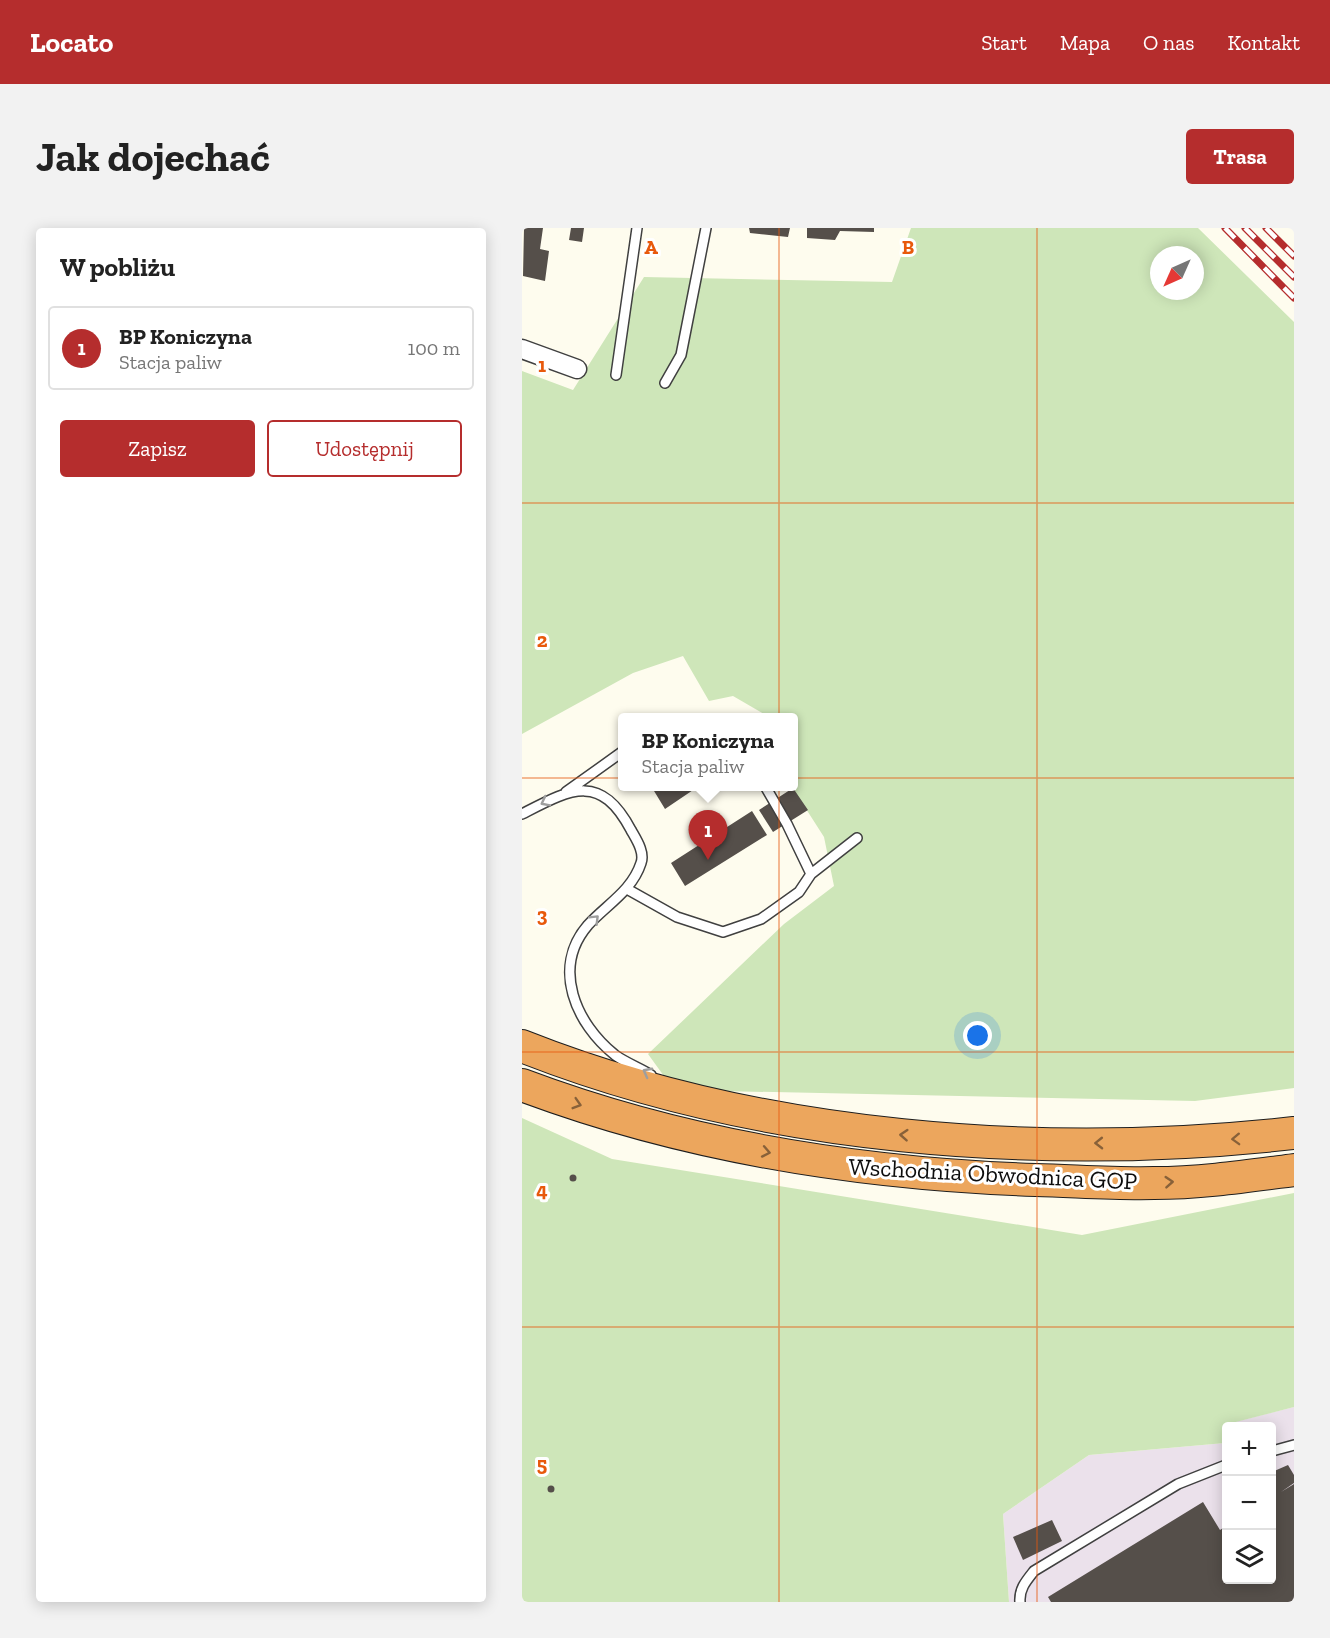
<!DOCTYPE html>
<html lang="pl">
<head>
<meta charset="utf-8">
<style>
	body { margin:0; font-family:"Zilla Slab",serif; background:#f2f2f2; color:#222 }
	.controls { position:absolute; right:18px; bottom:18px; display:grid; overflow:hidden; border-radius:6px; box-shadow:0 3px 15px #0003 }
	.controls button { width:54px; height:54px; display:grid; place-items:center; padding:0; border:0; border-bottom:2px solid #e0e0e0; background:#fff; color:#222; font:30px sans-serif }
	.compass { position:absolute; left:628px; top:18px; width:54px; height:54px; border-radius:50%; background:#fff; box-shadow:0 3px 15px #0003; rotate:225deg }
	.you { position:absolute; left:456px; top:808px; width:21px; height:21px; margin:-15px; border:4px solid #fff; border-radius:50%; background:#1a73e8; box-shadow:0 0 0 9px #1a73e833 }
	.badge { display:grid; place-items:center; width:39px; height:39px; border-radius:50%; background:#b52d2d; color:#fff; font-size:20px; font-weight:700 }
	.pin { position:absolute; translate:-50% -50px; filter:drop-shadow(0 2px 3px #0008) }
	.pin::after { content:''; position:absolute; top:32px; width:21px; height:18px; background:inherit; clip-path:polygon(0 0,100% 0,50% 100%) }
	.popup { position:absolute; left:96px; top:485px; width:180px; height:78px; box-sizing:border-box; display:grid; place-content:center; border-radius:6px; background:#fff; filter:drop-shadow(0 2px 4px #0005); font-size:20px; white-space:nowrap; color:#767676 }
	.popup b { font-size:22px; color:#222 }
	.popup::after { content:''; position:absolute; left:50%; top:100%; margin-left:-12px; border:12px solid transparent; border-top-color:#fff }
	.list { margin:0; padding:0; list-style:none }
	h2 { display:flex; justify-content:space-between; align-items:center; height:78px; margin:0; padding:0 24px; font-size:26px }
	h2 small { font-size:20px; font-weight:400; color:#767676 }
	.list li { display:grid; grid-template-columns:39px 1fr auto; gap:18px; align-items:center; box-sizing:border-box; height:84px; margin:0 12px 12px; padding:0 12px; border:2px solid #e0e0e0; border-radius:6px }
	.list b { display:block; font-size:22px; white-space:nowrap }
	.list p { margin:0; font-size:20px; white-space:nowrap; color:#767676 }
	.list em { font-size:20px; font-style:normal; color:#767676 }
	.actions { display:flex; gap:12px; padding:18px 24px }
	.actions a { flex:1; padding:14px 0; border:2px solid #b52d2d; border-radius:6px; text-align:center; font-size:21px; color:#b52d2d }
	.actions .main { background:#b52d2d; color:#fff }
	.icon { flex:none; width:33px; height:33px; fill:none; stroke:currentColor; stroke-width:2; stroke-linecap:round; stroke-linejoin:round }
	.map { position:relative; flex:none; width:772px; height:1374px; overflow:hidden; border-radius:6px }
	header { display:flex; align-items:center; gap:36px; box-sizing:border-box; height:84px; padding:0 30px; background:#b52d2d; color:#fff }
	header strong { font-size:28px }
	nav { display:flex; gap:33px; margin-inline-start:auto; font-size:21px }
	.intro { display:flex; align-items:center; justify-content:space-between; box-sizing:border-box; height:144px; padding:0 36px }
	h1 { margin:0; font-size:42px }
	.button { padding:15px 27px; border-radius:6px; background:#b52d2d; color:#fff; font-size:21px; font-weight:700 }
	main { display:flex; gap:36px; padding:0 36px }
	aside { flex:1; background:#fff; border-radius:6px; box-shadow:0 3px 15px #0003 }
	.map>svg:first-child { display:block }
	.industrial { fill:#ebe1eb; fill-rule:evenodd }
	.green { fill:#cee6b9; fill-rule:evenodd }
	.building { fill:#554f4a }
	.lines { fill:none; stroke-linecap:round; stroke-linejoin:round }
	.lane-casing { stroke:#404040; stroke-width:12 }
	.street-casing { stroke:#404040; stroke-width:21 }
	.highway-casing { stroke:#1e1e1e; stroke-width:34 }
	.lane { stroke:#fff; stroke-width:9 }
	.street { stroke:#fff; stroke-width:18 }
	.highway { stroke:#eca65d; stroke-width:32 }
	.rail-casing { stroke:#b52d2d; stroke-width:7 }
	.rail { stroke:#fff; stroke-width:4.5; stroke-dasharray:14; stroke-linecap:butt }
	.oneway { stroke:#9e9e9e }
	.oneway2 { stroke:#886139 }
	.grid { fill:none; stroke:#e8590c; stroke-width:1.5; stroke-opacity:0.55 }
	.labels { text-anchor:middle; stroke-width:6; stroke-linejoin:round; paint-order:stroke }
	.street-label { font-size:24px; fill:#0d0d0d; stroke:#fff }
	.grid-label { font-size:20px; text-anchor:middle; font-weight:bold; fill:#e8590c; stroke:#fff; stroke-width:6; stroke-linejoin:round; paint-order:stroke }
</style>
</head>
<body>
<header>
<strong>Locato</strong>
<nav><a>Start</a><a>Mapa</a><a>O nas</a><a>Kontakt</a></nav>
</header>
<div class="intro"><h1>Jak dojechać</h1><a class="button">Trasa</a></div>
<main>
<aside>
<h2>W pobliżu<small></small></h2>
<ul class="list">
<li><span class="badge">1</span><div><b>BP Koniczyna</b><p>Stacja paliw</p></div><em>100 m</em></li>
</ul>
<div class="actions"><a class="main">Zapisz</a><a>Udostępnij</a></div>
</aside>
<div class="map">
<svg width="772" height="1374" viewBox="0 0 772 1374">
	<rect width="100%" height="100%" fill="#fefcee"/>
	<path class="industrial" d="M772 1179V1374H487L481 1286 567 1227 703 1215 701 1197ZM704 1198H750V1352H704Z"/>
	<path class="green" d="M389 0H676L772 94V860L673 873 152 862 126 826 262 696 312 658 302 609 270 559 272 490 247 489 211 468 187 473 161 428 111 445 0 506V143L51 162 122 49 370 54ZM637 27H673V63H637Z
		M0 890 90 931 560 1007 772 965V1179L702 1197 703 1215 567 1227 481 1286 487 1374H0Z"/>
	<path class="building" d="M2 0H21L18 21 27 23 23 53 1 48Z
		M49 0H62L60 14 47 12Z
		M227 0H268L266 9 228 5Z
		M285 0H352V4L318 3 313 12 285 10Z
		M129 558H177L143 581Z
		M271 560 286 582 251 604 237 582Z
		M230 583 245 607 163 658 149 635Z
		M47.5 950a3.5 3.5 0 1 1 7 0a3.5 3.5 0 1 1-7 0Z
		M766 1237 772 1247V1255L759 1264 772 1256V1374H529L526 1369 681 1274 698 1302 704 1298V1352H750V1244Z
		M25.5 1261a3.5 3.5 0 1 1 7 0a3.5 3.5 0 1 1-7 0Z
		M530 1292 540 1313 501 1332 491 1309Z"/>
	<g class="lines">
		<defs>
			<path id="lane" d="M94 147 115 0
				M143 155 159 127 184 0
				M243 558 265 596 289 646
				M44 564 100 524
				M0 586C47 562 78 543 109 602 114 611 123 624 119 635 110 663 84 677 66 697 29 740 54 796 93 827 104 835 118 840 129 847
				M105 661 155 689 201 704 239 691 277 664 289 646 335 610
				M750 1223 772 1217
				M498 1374C497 1361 504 1353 512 1343L656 1256 704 1237"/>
			<path id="street" d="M0 121 55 141"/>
			<path id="highway" d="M0 818C237 912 520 933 772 905
				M0 857C165 919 338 946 514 952 554 953 593 956 632 955 679 955 726 948 772 942"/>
		</defs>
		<use href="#lane" class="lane-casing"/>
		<use href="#street" class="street-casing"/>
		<use href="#highway" class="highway-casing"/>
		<use href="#lane" class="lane"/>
		<use href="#street" class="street"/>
		<use href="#highway" class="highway"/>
		<defs>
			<path id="rail" d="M703 0 772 70
				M723 0 772 49
				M744 0 772 28"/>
		</defs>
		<use href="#rail" class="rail-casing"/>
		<use href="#rail" class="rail"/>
	</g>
	<defs><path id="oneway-chevron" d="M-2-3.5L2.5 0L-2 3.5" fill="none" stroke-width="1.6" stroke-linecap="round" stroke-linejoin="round" transform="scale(1.5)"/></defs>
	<g class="oneway">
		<use href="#oneway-chevron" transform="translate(23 574) rotate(153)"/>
		<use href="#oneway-chevron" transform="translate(73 691) rotate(-45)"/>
		<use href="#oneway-chevron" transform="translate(125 844) rotate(-152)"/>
	</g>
	<g class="oneway2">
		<use href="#oneway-chevron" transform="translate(55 876) rotate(17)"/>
		<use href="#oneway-chevron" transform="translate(382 907) rotate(-176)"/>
		<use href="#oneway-chevron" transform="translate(714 911) rotate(178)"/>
		<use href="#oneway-chevron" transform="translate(577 915) rotate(179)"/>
		<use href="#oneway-chevron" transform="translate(244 924) rotate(11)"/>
		<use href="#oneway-chevron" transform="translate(647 954) rotate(-4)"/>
	</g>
	<path class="grid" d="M257 0V1374M515 0V1374M0 275H772M0 550H772M0 824H772M0 1099H772"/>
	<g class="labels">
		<g class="street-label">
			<text transform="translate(471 946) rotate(3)" y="8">Wschodnia Obwodnica GOP</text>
		</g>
	</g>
	<g class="grid-label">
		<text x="129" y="26">A</text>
		<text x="386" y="26">B</text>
		<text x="20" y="144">1</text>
		<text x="20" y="419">2</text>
		<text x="20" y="694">3</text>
		<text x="20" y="969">4</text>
		<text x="20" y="1243">5</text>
	</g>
</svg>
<div class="controls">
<button>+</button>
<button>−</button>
<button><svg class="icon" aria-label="layers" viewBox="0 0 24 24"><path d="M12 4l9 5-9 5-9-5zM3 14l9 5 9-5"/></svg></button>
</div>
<svg class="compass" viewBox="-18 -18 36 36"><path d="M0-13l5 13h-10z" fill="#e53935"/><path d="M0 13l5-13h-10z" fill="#767676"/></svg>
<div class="you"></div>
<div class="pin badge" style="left:186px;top:632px">1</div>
<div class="popup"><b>BP Koniczyna</b>Stacja paliw</div>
</div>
</main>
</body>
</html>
